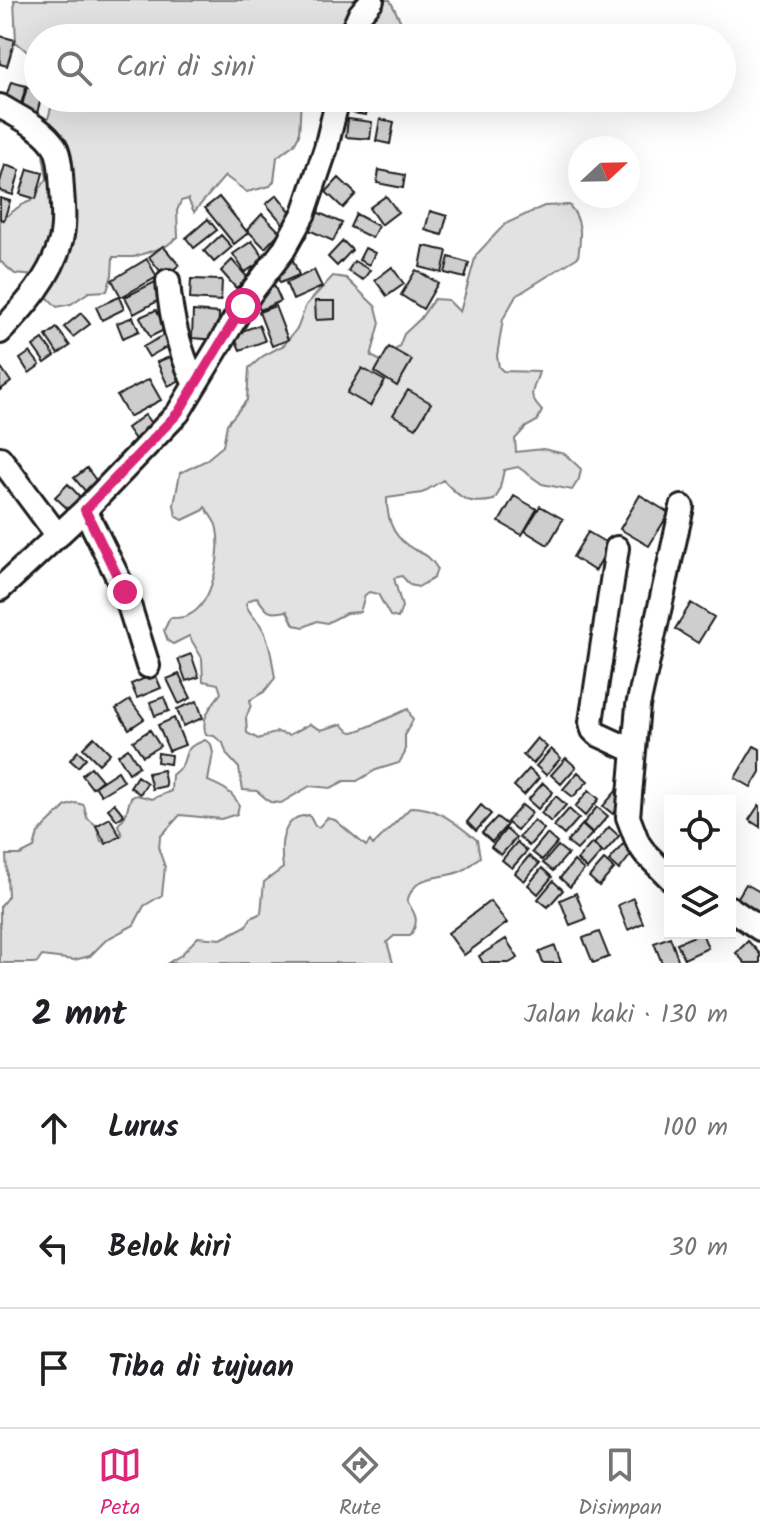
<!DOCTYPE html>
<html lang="id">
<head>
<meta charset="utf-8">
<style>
	body { margin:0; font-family:Kalam,sans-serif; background:#f6f6f6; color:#202124 }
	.controls { position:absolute; right:24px; bottom:24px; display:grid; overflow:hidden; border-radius:0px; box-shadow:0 8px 32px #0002 }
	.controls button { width:72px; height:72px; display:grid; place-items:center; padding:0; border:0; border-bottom:2px solid #e0e0e0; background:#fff; color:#202124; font:40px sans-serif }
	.compass { position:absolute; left:568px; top:136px; width:72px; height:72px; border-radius:50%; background:#fff; box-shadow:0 8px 32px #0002; rotate:68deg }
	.stop { position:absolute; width:24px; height:24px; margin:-18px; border:6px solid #db2777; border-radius:50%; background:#fff }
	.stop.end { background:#db2777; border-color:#fff; box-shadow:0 2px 8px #0008 }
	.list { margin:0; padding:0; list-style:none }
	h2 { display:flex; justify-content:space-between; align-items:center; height:104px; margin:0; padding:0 32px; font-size:34px }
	h2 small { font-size:26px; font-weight:400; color:#757577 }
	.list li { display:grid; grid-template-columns:52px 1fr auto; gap:24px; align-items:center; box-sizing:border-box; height:120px; padding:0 32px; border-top:2px solid #e0e0e0 }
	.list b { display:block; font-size:30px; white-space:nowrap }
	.list em { font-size:26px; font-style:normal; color:#757577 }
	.icon { flex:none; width:44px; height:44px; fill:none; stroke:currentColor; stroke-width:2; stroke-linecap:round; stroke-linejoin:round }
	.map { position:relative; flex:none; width:760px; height:963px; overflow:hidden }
	.search { position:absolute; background:#fff; box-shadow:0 8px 32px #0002; left:24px; right:24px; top:24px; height:88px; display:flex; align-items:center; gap:20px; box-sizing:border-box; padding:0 28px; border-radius:44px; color:#757577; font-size:30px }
	.sheet { height:464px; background:#fff }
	nav { display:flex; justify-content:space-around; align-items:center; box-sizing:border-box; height:112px; border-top:2px solid #e0e0e0; background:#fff; font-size:22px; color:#757577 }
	nav a { display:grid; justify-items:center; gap:4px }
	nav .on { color:#db2777 }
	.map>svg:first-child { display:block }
	.green { fill:#e2e2e2; stroke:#7f7f7f; stroke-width:2 }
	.building { fill:#cecece; stroke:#1c1c1c; stroke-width:2 }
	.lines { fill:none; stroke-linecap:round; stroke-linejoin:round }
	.minor-casing { stroke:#1c1c1c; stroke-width:28 }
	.minor { stroke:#fff; stroke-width:22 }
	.route { stroke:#db2777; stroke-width:10 }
</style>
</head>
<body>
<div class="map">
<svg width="760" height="963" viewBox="0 0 760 963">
	<rect width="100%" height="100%" fill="#fff"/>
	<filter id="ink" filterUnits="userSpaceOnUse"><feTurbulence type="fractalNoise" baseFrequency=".0125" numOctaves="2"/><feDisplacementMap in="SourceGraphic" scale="16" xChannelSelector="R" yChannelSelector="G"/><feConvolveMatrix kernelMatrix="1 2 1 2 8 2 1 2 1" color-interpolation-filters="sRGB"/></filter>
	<g filter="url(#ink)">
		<path class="green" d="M14 0H390L409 38H38V61L16 42Z
			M54 98H301L299 135 294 144 277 157 274 181 270 186 247 192 225 176 194 212 188 199 181 201 177 211 178 237 166 246 134 257H113L112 275 107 291 89 292 71 304 57 307 46 296 36 276 15 274 0 261V220C14 214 14 206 31 201L47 179 41 142Z
			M569 205C583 221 581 237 578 257L516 296 503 319 497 356 499 367 503 371 539 372C533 392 526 394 542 411L537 421 526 427 515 439 516 452 543 449 565 454 581 469 579 479 572 490 542 484 518 467 504 470 499 492 494 500C468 506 460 498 443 480L422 493 387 498C387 517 391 533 407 545 422 556 425 550 437 568L434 578 418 587 410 585 402 576 394 578 402 607 398 618 390 616 378 594 369 592 365 595 360 612 346 613 327 623 317 621 304 627 294 625 287 611C268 615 267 612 257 597L248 601 246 604C249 614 256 618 261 626 270 640 272 661 275 678L264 692 250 700 251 705 246 718 247 733 258 739 277 732 289 735 310 724 321 730 342 724C345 728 348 731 352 732 357 733 399 713 408 709L413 720 405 734V753L399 763 376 770 357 781H344L331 788 310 786 281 803 270 802 257 791 243 790 239 768 227 755 223 743 214 736 206 735C200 718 211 706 221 693L218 684 203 681 202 658 189 636 173 644 168 641 164 630 170 618C175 618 185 618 189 615 214 603 223 549 216 525 214 520 209 514 206 508L205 507 204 510 183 520 176 516 174 505 180 473 205 461 223 446 227 424 247 400 249 368 263 356 284 345 298 327 306 305 333 276 346 278 376 307 380 323 371 356 381 361 399 347 404 334 420 319 434 299 448 300 460 312 476 255 505 224 544 206Z
			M205 740 211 744 213 753 208 781C222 787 232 791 239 805L237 814 221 819 180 815 160 837 159 850 165 867 162 895 144 906 134 925 107 939 90 956 74 960 42 956 37 963H0V907L8 896 6 855H20L34 848 38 833 66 806 76 803 84 805 87 818 96 825 101 841 107 843 122 835 118 825 125 816 131 797 137 795 152 799 171 791 172 775 182 766 187 751 192 746Z
			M411 807C439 807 455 823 477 840L480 857C473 862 466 870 459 872 437 880 417 872 407 901 416 915 420 921 410 936H394L387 942 393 963H168L181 955 198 937 221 939 246 926 251 918 261 913 264 882 283 868C281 851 279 829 296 818 300 816 305 816 309 815L315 826 319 827 327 818 335 820 366 846 370 841 373 845Z"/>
		<path class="building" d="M0 36 15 40 7 66 0 64Z
			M11 82 26 86 19 112 3 107Z
			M27 87 38 91V98H41L36 117 20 113Z
			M354 98H369L366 115 352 113Z
			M348 119 372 122 370 139 346 137Z
			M380 119 394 122 390 144 376 141Z
			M5 165 20 170 13 195 0 191V182Z
			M28 169 43 173 36 199 20 194Z
			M379 170 405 175 403 188 377 183Z
			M339 178 356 194 343 208 326 192Z
			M277 195 295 217 284 225 266 204Z
			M386 196 398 212 381 225 369 208Z
			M219 197 248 233 234 244 205 208Z
			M0 198 10 201 4 220 0 219Z
			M430 211 447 216 442 235 425 230Z
			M317 212 342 223 333 241 309 230Z
			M262 214 280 232 265 248 247 230Z
			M356 214 378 226 372 238 350 227Z
			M208 219 217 230 194 248 186 238Z
			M221 235 232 247 214 262 204 251Z
			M252 241 265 259 245 272 233 254Z
			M343 241 352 250 337 266 328 257Z
			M163 246 179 265 165 277 149 257Z
			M424 246 447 251 442 273 420 267Z
			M365 248 375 253 369 265 359 260Z
			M449 257 469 263 465 278 445 273Z
			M292 258 299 275 280 283 273 265Z
			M147 259 157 277 121 297 112 280Z
			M232 260 248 278 236 288 221 271Z
			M354 261 370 270 363 280 348 271Z
			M392 267 404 284 387 296 375 280Z
			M314 270 322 287 293 300 286 283Z
			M416 270 438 283 423 309 401 295Z
			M191 279 222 280 221 301 190 299Z
			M157 281 165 297 134 314 125 297Z
			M274 285 281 301 260 310 253 295Z
			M119 297 124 309 102 320 96 307Z
			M315 301H335V319L316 320Z
			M275 306 288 340 272 346 259 312Z
			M156 310 166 329 150 337 140 317Z
			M193 311 219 313 218 340 192 338Z
			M81 313 90 324 73 337 64 327Z
			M133 317 139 331 123 338 117 323Z
			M259 325 265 341 240 350 233 334Z
			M57 328 70 346 58 354 46 336Z
			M168 333 173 343 149 357 143 347Z
			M43 339 55 356 45 363 33 346Z
			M389 347 412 360 397 386 375 372Z
			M30 352 40 365 29 373 20 359Z
			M177 354 187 377 168 386 157 362Z
			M0 366 11 382 0 390Z
			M362 368 385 381 370 406 347 393Z
			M149 379 161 400 129 417 117 396Z
			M408 390 431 403 416 428 393 415Z
			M145 415 157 432 139 445 127 428Z
			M87 468 98 483 86 492 74 478Z
			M68 484 83 500 71 512 55 497Z
			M640 495 669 513 649 546 620 529Z
			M514 496 537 509 522 535 499 522Z
			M540 506 563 519 548 545 525 531Z
			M588 532 610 545 595 571 573 557Z
			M691 603 714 617 698 643 675 629Z
			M191 654 199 677 186 681 178 659Z
			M155 674 161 688 137 698 131 684Z
			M179 674 191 698 179 704 167 679Z
			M164 697 169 711 155 716 150 702Z
			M130 700 144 719 129 729 116 709Z
			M197 701 203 718 183 726 177 709Z
			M174 718 185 745 169 751 158 725Z
			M150 730 160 746 143 756 133 741Z
			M94 737 110 753 99 764 83 748Z
			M537 738 547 747 533 764 523 755Z
			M754 746 760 749V772L751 787 735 778Z
			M128 748 139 766 129 773 118 755Z
			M551 749 561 758 546 775 536 766Z
			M78 751 86 758 78 767 70 760Z
			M158 753 171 755 170 764 157 762Z
			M566 758 576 767 561 784 551 775Z
			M91 767 102 780 92 788 82 775Z
			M529 769 539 778 524 795 514 786Z
			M163 770 166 786 152 789 148 773Z
			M118 771 124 781 101 795 95 786Z
			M578 772 588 781 573 797 563 789Z
			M137 776 147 783 140 794 130 787Z
			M543 783 553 792 538 809 528 800Z
			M618 789 628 797 613 814 603 806Z
			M589 790 599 799 585 816 575 807Z
			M556 796 566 805 551 822 541 813Z
			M114 803 124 815 117 820 108 809Z
			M481 805 491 814 476 831 467 822Z
			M522 805 532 813 517 830 507 822Z
			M759 805 760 806V827L749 820Z
			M597 807 608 816 593 833 583 824Z
			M569 809 579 818 564 835 554 826Z
			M497 817 507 825 492 842 482 833Z
			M110 818 120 836 106 844 96 826Z
			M534 820 544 829 529 846 519 837Z
			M582 825 592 834 577 850 567 842Z
			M609 827 619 836 604 853 594 844Z
			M506 829 516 838 501 855 491 847Z
			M547 834 557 843 542 860 532 852Z
			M517 842 527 851 512 868 502 860Z
			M592 843 602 852 587 869 577 860Z
			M623 844 633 852 619 870 609 861Z
			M558 846 568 854 553 871 543 863Z
			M529 856 539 864 524 881 515 873Z
			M604 860 614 869 599 886 589 877Z
			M574 861 584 870 570 887 560 878Z
			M542 868 552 877 538 894 528 885Z
			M553 881 563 890 548 907 538 899Z
			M746 884 760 892V913L737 899Z
			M576 893 586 919 570 925 560 900Z
			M633 898 643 923 628 930 618 905Z
			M490 901 507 923 464 955 448 933Z
			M599 932 609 957 593 963 583 938Z
			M702 933 708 948 684 959 677 943Z
			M670 937 679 962 662 963 654 943Z
			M506 939 518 958 509 963H483L479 956Z
			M748 941 760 954V963H745L736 953Z
			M555 946 561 963H543L539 952Z"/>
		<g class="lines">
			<defs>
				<path id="minor" d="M349 38 360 14 372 0
					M0 106C18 117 44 128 55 147 61 158 61 177 62 190 63 206 65 224 61 240 52 276 25 306 0 332
					M168 281C171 320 179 347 194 383
					M0 458 58 536
					M85 510 125 592 148 666
					M617 548 591 722 593 730 597 734 634 751
					M0 589 85 510 178 413 250 294 283 251 304 213 326 148 338 98
					M670 878 645 853 638 843 628 817 638 706 682 507
					M730 908 760 929"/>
			</defs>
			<use href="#minor" class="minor-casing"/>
			<use href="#minor" class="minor"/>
		</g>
	</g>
	<g class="lines" filter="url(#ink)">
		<path class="route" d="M125 592 85 510 178 413 243 306"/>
	</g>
</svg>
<div class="controls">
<button><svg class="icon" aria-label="locate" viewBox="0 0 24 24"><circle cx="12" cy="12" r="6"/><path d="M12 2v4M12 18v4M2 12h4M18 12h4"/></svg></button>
<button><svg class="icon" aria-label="layers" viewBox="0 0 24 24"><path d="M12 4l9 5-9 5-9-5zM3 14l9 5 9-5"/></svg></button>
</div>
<svg class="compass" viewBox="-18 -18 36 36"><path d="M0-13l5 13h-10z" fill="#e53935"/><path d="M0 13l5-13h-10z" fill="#757577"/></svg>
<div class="stop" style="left:243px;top:306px"></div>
<div class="stop end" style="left:125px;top:592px"></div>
<div class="search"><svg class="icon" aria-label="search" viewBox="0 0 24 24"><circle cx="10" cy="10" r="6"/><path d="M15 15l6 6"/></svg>Cari di sini</div>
</div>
<section class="sheet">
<h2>2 mnt<small>Jalan kaki · 130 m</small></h2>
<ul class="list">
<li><svg class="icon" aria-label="ahead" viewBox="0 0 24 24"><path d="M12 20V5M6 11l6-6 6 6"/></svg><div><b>Lurus</b></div><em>100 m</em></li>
<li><svg class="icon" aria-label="left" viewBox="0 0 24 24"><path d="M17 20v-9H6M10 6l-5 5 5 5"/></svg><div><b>Belok kiri</b></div><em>30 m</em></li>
<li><svg class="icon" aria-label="arrive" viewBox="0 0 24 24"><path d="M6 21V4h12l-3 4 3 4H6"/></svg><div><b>Tiba di tujuan</b></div></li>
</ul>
</section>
<nav>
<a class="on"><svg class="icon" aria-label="map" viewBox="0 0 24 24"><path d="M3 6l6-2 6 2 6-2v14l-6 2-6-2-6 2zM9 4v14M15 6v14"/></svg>Peta</a>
<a><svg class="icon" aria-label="directions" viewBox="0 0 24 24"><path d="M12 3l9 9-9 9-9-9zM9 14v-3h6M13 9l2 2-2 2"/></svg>Rute</a>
<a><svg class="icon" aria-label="saved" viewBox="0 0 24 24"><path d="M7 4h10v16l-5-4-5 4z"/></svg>Disimpan</a>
</nav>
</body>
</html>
